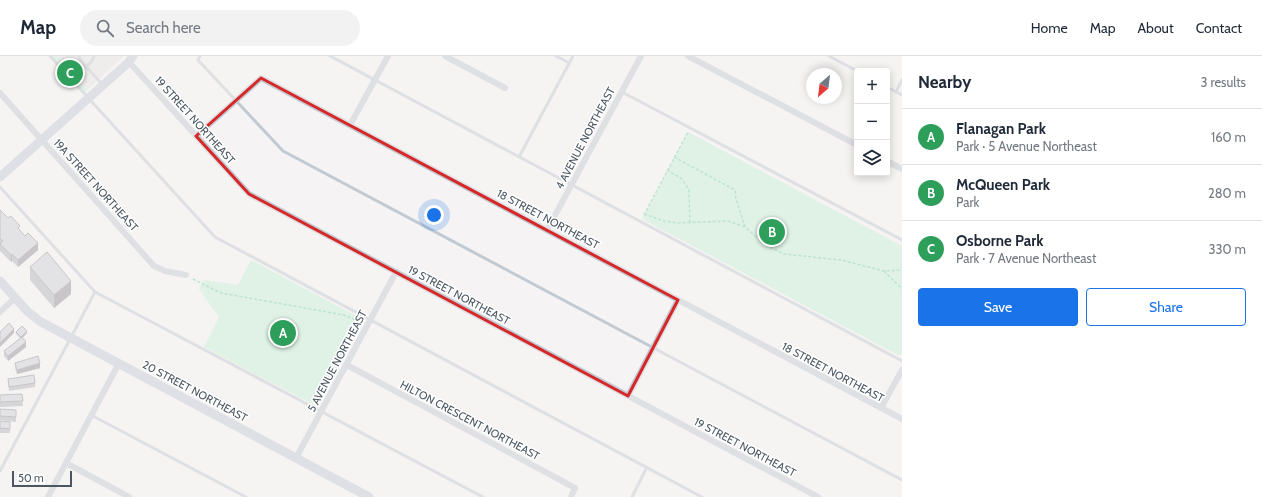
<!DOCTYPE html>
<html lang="en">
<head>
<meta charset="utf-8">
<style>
	body { margin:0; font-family:Cabin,sans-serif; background:#f2f2f3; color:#1f2937 }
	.controls { position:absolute; right:12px; top:12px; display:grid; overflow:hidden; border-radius:4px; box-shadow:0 2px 10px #0003 }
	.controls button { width:36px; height:36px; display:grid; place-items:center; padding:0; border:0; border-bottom:1px solid #e0e1e3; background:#fff; color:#1f2937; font:20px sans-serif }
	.compass { position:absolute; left:806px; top:12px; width:36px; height:36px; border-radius:50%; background:#fff; box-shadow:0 2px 10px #0003; rotate:208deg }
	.scale { position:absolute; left:12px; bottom:10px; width:60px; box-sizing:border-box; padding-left:4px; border:2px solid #4a5661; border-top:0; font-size:11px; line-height:14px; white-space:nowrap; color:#4a5661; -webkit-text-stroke:3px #fff; paint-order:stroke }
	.you { position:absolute; left:434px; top:159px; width:14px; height:14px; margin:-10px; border:3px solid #fff; border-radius:50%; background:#1a73e8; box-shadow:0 0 0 6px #1a73e833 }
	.badge { display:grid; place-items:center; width:26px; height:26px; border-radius:50%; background:#1a73e8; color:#fff; font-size:13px; font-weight:700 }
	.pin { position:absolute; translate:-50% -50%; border:2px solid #fff; box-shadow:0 1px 4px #0006 }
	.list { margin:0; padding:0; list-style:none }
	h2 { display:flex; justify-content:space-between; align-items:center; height:52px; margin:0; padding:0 16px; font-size:17px }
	h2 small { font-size:13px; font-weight:400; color:#747a83 }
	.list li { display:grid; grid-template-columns:26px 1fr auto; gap:12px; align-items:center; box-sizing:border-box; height:56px; padding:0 16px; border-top:1px solid #e0e1e3 }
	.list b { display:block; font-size:15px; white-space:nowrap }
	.list p { margin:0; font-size:13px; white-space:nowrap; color:#747a83 }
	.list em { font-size:13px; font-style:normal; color:#747a83 }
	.actions { display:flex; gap:8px; padding:12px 16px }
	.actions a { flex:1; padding:9px 0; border:1px solid #1a73e8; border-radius:4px; text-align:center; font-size:14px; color:#1a73e8 }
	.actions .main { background:#1a73e8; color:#fff }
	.icon { flex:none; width:22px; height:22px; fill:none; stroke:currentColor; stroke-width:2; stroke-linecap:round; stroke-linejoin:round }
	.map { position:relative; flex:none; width:902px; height:441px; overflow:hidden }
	header { display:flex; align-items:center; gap:24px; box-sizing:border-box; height:56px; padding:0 20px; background:#fff; border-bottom:1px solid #e0e1e3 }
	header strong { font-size:19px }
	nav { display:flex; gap:22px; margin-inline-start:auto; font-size:14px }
	.search { width:280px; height:36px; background:#f2f2f3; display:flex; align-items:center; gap:10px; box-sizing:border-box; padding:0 14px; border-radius:22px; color:#747a83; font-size:15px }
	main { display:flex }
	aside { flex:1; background:#fff }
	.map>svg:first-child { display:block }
	.education { fill:#e6e4e5 }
	.green { fill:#c3f1d5 }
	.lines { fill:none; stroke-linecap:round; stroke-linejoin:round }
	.path { stroke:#7ad0a6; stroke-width:1.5; stroke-dasharray:3 2; stroke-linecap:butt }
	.lane { stroke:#c1cad2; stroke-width:3 }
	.street { stroke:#c1cad2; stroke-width:6 }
	.secondary { stroke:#c1cbd6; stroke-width:9 }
	.wall { fill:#b0b2b7 }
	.shaded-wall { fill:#909195 }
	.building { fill:#cdcfd5; stroke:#909195 }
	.marked { fill:none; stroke:#d62828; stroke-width:3; stroke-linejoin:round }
	.labels { text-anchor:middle; stroke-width:3; stroke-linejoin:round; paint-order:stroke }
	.street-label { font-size:11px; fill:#4a5661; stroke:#fff }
</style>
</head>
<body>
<header>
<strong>Map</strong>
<div class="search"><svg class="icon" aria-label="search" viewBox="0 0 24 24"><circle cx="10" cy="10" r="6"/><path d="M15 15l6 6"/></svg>Search here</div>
<nav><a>Home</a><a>Map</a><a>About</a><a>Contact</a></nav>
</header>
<main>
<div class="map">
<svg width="902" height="441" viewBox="0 0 902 441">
	<rect width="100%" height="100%" fill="#f5f3f3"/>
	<path class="education" d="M57 0H124L87 34Z"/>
	<path class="green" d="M52 0H57L87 34 85 37Z
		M688 76 902 190V297L900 300 642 163Z
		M251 204 362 263 316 350 204 291 219 261 199 233 204 224 238 229Z"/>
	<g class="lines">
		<path class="path" d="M674 101 735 134 736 143 745 171 766 189 784 198 841 204 884 215 902 214
			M667 114 682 123 689 134 690 166
			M644 158 664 165 677 167 728 165 745 171
			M644 159 688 76
			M884 215 902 233
			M193 223 221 237 344 259 362 267"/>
		<path class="lane" d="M50 0 215 181 702 441
			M79 0 81 5 102 28
			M200 0 198 4 283 95 902 424
			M330 0 902 305
			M556 0 569 7
			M829 0 857 15
			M86 11 92 5 94 0
			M887 31 902 39
			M622 36 902 184
			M896 36 902 24
			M519 101 573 0
			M0 131 95 236 483 441
			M91 359 246 441
			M0 415 95 236
			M632 441 647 411"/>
		<path class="street" d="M445 0 505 32
			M688 0 857 89
			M129 6 249 138 818 441
			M0 37 154 210 165 215 186 219
			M350 69 388 0
			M196 80 261 22 902 363
			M887 105 902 113
			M547 174 641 0
			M0 256 15 242
			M347 309 575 432 571 441
			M628 340 678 244
			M881 352 902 314
			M296 402 396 216
			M66 407 129 441
			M48 441 119 307"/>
		<path class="secondary" d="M0 121 129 6 133 0
			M0 225 28 256 41 266 369 441"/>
	</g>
	<path class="wall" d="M0 149V154L38 194 18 211 12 205 11 206 0 195Z
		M30 211 71 238 54 252 30 224Z
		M16 276 27 277 22 282 26 291 8 305 4 300V295L20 282 16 278Z
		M15 307 40 312 17 318 15 312Z
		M8 323 35 327V331L9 335Z
		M22 338 23 350 0 351V339Z
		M0 353 16 354V366L0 364Z
		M0 365 10 366V377H0Z"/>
	<path class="shaded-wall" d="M38 187V194L18 211V204Z
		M12 198V205L11 206V199Z
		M71 225V238L54 252V239Z
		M14 273V277L0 291V287Z
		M27 275V277L21 283V281Z
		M26 286V291L8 305V300Z
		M40 307V312L17 318V314Z"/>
	<path class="building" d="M0 154 8 162 11 160 20 170 18 172 25 180 28 177 38 187 18 204 12 198 11 199 0 188 3 185 0 183Z
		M47 196 71 225 54 239 30 211Z
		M9 267 14 273 0 287V276Z
		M22 270 27 275 21 281 16 276Z
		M22 281 26 286 8 300 4 295Z
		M38 300 40 307 17 314 15 307Z
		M34 319 35 327 9 331 8 323Z
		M22 338 23 345 0 346V339Z
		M0 353 16 354V361L0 360Z
		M0 365 10 366V373L0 372Z"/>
	<path d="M0 0H902V441H0ZM261 22 678 244 628 340 249 138 196 80Z" fill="#f5f3f3" fill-opacity=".55" fill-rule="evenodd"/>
	<path class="marked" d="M261 22 678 244 628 340 249 138 196 80Z"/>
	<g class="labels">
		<g class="street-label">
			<text transform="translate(195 64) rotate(48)" y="4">19 STREET NORTHEAST</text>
			<text transform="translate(585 82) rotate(-62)" y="4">4 AVENUE NORTHEAST</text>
			<text transform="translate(96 129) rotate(48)" y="4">19A STREET NORTHEAST</text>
			<text transform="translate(548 163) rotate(28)" y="4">18 STREET NORTHEAST</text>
			<text transform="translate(459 239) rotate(28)" y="4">19 STREET NORTHEAST</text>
			<text transform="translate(337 305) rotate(-62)" y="4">5 AVENUE NORTHEAST</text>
			<text transform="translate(833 316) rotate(28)" y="4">18 STREET NORTHEAST</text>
			<text transform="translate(195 335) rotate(28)" y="4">20 STREET NORTHEAST</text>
			<text transform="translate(470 364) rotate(28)" y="4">HILTON CRESCENT NORTHEAST</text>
			<text transform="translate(745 391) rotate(28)" y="4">19 STREET NORTHEAST</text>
		</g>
	</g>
</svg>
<div class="controls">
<button>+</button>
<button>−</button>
<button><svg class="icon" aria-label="layers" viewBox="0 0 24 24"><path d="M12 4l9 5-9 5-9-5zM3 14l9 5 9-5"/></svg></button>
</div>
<svg class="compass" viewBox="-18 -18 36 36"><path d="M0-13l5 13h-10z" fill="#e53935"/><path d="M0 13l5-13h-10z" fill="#747a83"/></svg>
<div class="scale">50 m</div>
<div class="you"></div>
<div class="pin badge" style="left:283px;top:277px;background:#2e9e5b">A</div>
<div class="pin badge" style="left:772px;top:176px;background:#2e9e5b">B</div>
<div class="pin badge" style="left:70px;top:17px;background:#2e9e5b">C</div>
</div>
<aside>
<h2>Nearby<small>3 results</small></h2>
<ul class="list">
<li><span class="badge" style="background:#2e9e5b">A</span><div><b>Flanagan Park</b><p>Park · 5 Avenue Northeast</p></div><em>160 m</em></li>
<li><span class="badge" style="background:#2e9e5b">B</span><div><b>McQueen Park</b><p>Park</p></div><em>280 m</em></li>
<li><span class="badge" style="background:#2e9e5b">C</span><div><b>Osborne Park</b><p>Park · 7 Avenue Northeast</p></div><em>330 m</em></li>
</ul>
<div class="actions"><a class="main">Save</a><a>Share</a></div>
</aside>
</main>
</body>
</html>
